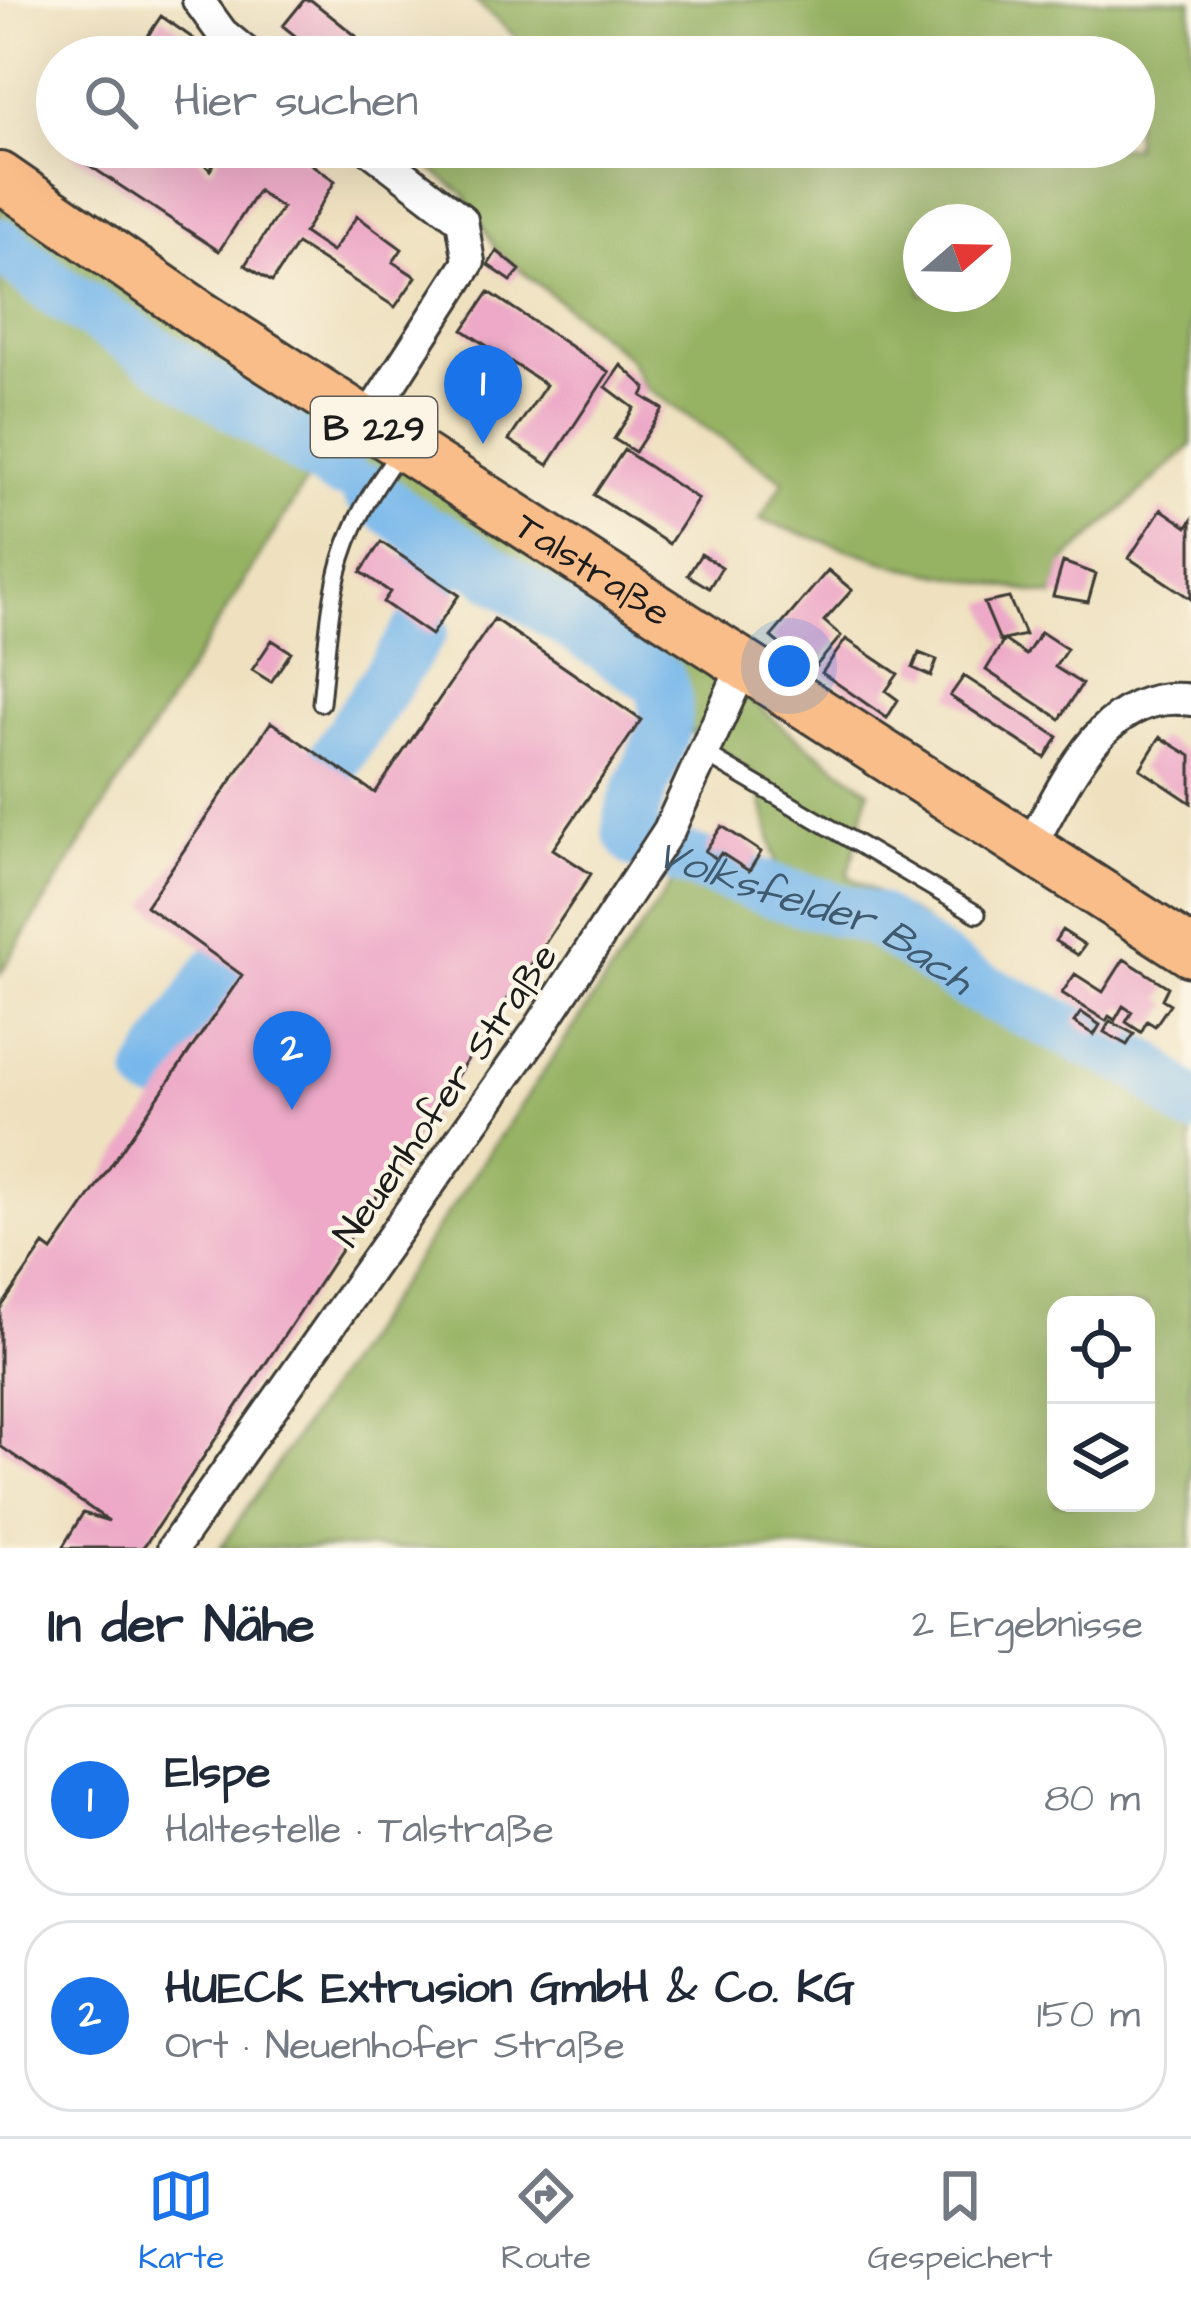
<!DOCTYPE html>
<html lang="de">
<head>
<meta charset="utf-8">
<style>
	body { margin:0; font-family:"Architects Daughter",sans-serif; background:#f2f2f3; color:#1f2937 }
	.controls { position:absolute; right:36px; bottom:36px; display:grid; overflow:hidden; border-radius:24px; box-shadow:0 12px 48px #0002 }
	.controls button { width:108px; height:108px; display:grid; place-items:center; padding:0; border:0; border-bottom:3px solid #e0e1e3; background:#fff; color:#1f2937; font:60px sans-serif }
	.compass { position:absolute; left:903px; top:204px; width:108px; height:108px; border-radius:50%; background:#fff; box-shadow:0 12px 48px #0002; rotate:70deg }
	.you { position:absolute; left:789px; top:666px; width:42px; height:42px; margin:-30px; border:9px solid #fff; border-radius:50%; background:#1a73e8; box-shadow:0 0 0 18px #1a73e833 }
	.badge { display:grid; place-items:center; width:78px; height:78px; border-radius:50%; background:#1a73e8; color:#fff; font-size:39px; font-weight:700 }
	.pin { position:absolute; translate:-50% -99px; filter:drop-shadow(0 3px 6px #0008) }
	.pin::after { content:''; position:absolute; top:63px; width:42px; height:36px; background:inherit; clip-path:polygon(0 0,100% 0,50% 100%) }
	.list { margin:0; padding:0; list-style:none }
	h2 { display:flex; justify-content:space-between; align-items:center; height:156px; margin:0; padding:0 48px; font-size:51px }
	h2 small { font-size:39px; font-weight:400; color:#747a83 }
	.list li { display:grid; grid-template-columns:78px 1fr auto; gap:36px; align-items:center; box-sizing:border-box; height:192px; margin:0 24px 24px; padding:0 24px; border:3px solid #e0e1e3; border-radius:48px }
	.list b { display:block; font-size:45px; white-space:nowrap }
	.list p { margin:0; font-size:39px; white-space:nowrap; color:#747a83 }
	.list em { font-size:39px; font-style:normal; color:#747a83 }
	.icon { flex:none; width:66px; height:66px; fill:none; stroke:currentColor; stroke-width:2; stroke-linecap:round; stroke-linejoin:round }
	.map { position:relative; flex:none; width:1191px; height:1548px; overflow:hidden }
	.search { position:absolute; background:#fff; box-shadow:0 12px 48px #0002; left:36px; right:36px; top:36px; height:132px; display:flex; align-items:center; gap:30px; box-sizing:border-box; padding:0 42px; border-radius:66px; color:#747a83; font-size:45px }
	.sheet { height:588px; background:#fff }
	nav { display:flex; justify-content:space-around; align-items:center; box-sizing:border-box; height:168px; border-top:3px solid #e0e1e3; background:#fff; font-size:33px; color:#747a83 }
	nav a { display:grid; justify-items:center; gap:6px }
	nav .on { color:#1a73e8 }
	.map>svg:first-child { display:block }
	.forest { fill:#96b264; stroke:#596740; stroke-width:3; fill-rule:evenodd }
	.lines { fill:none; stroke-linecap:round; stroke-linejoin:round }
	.river { stroke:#77b7eb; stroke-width:54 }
	.building { fill:#eda9c7 }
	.service-casing { stroke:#3c3a35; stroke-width:21 }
	.minor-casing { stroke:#3c3a35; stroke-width:36 }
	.primary-casing { stroke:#3c3a35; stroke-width:54 }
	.service { stroke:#fff; stroke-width:15 }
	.minor { stroke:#fff; stroke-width:30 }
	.primary { stroke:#f8bd89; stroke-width:48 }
	.labels { text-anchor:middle; stroke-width:9; stroke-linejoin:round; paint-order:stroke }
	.shield { fill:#fcf5e5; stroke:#5f5d58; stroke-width:3 }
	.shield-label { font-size:36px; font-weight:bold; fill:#1c1c1c }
	.street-label { font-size:39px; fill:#1c1c1c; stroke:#fcf5e5 }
	.water-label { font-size:42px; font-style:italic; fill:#405a6f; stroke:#fcf5e5 }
</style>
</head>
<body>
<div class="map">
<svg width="1191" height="1548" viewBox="0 0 1191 1548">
	<rect width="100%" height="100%" fill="#fcf5e5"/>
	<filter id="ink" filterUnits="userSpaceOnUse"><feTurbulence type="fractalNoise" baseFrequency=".00833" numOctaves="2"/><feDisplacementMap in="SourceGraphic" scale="24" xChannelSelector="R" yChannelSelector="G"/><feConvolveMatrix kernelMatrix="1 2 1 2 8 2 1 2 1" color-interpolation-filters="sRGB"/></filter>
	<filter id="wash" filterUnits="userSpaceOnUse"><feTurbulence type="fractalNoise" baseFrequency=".004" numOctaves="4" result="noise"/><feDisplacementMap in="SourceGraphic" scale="48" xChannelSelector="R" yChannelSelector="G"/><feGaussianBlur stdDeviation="2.7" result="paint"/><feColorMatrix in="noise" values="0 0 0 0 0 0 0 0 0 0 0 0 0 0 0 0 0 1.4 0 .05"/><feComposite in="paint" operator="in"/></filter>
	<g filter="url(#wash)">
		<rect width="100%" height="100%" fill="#efe1c0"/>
		<path class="forest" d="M474 0H1191V446L1064 562 1053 596 901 567 760 520 784 481 646 388 629 358 497 251 464 194 429 168 444 147H1134V57H510L521 42ZM921 222H993V294H921Z
			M0 200 715 667 780 725 869 790 848 876 919 917 962 951 984 980 1143 1074 1191 1117V1548H220L682 868 758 897 776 862 756 776 312 472 0 974ZM1056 1305H1146V1503H1056Z"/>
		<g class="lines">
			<g class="river">
				<path d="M0 244 55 289 339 471"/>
				<path d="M368 491 428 535 438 570"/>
				<path id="s1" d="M428 535 437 536 659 681C684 728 633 781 629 830L637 842 779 893 876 920 969 983 1146 1067 1191 1107"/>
				<path d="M332 764 421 629"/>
				<path d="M153 1074 218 971"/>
			</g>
		</g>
		<g id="blocks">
			<path class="building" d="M304 0H311L356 36 339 57H321L283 26Z
				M161 16 204 46 197 57H134Z
				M73 147H188L210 170 225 147H287L335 181 304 233 332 252 357 216 402 249 393 262 416 277 395 307 297 244 272 282 245 265 282 208 269 199 258 191 219 251 69 152Z
				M497 251 520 270 511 281 488 265Z
				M489 292 609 372 548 465 509 440 546 385 463 330Z
				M621 365 646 388 642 396 663 409 635 452 614 439 634 408 606 387Z
				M624 450 698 499 669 544 594 495Z
				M1161 509 1187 527 1191 521V599L1129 558Z
				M381 542 459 595 431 635 383 602 390 592 361 572Z
				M701 554 722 567 709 588 688 575Z
				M1063 562 1096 574 1088 602 1053 596Z
				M828 570 852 590 824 621 841 636 812 671 771 637Z
				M1009 598 1025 635 1004 640 1026 655 1041 632 1067 649 1055 667 1082 684 1060 719 986 670 1004 640 1000 641 984 603Z
				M494 619 641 720 553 849 591 874 147 1542 142 1548H62L83 1513 109 1521 0 1446V1309L44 1245 52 1251 242 975 146 906 271 722 375 793Z
				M846 639 898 674 886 691 898 700 887 718 822 673Z
				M272 640 291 652 271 682 252 670Z
				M919 653 937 660 931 676 913 668Z
				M964 676 1058 737 1045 758 950 696Z
				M1160 737 1191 756V803L1140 769Z
				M722 826 761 852 749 871 721 853 717 859 705 851Z
				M1062 930 1085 945 1078 955 1055 941Z
				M1124 959 1168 987 1162 999 1170 1004 1155 1026 1147 1021 1141 1032 1126 1022 1132 1012 1123 1006 1115 1020 1109 1016 1106 1021 1062 993 1075 974 1103 992Z
				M1081 1012 1100 1025 1094 1035 1074 1022Z
				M1110 1021 1134 1034 1127 1045 1104 1032Z"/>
		</g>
	</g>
	<g filter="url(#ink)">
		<use href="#blocks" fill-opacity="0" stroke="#3c3a35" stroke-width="3"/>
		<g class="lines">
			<defs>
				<path id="service" d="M321 703C333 589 330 544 402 449
					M705 754 977 914"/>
				<path id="minor" d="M198 0 222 33 251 57
					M366 422 469 262 462 220 367 147
					M1030 846C1067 783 1103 687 1191 700
					M173 1548 538 1030 669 830 744 664"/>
				<g id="primary">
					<path id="s2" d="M0 177 198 314 1191 952"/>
				</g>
			</defs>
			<use href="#service" class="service-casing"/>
			<use href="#minor" class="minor-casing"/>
			<use href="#primary" class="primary-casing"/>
			<use href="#service" class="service"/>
			<use href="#minor" class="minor"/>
			<use href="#primary" class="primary"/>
		</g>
	</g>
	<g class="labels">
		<rect class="shield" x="311" y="397" width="126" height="60" rx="9"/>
		<g class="shield-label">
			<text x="374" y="440">B 229</text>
		</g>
		<g class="street-label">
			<text dy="14" stroke="none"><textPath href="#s2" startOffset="711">Talstraße</textPath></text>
			<text transform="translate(444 1094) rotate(-55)" y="14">Neuenhofer Straße</text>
		</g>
		<g class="water-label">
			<text dy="15" stroke="none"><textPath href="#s1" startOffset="639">Volksfelder Bach</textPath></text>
		</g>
	</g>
</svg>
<div class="controls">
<button><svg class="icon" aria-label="locate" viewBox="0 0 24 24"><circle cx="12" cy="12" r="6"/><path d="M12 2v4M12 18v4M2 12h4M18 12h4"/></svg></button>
<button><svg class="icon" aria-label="layers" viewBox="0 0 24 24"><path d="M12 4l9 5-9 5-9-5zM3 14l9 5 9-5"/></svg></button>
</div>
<svg class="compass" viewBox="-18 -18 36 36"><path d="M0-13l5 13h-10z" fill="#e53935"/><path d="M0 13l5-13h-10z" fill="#747a83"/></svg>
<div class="you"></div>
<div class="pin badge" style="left:483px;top:444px">1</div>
<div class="pin badge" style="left:292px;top:1110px">2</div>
<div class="search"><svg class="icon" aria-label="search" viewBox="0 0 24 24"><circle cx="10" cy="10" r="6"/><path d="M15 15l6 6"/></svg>Hier suchen</div>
</div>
<section class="sheet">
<h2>In der Nähe<small>2 Ergebnisse</small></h2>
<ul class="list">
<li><span class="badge">1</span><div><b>Elspe</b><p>Haltestelle · Talstraße</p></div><em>80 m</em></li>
<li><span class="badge">2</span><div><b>HUECK Extrusion GmbH &amp; Co. KG</b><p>Ort · Neuenhofer Straße</p></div><em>150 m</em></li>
</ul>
</section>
<nav>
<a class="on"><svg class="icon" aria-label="map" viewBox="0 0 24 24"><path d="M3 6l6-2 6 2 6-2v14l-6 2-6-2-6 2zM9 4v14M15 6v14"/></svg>Karte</a>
<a><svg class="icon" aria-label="directions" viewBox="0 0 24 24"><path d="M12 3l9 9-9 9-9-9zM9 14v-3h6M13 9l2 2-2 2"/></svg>Route</a>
<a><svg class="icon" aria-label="saved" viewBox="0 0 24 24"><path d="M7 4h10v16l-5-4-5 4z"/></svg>Gespeichert</a>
</nav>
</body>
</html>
